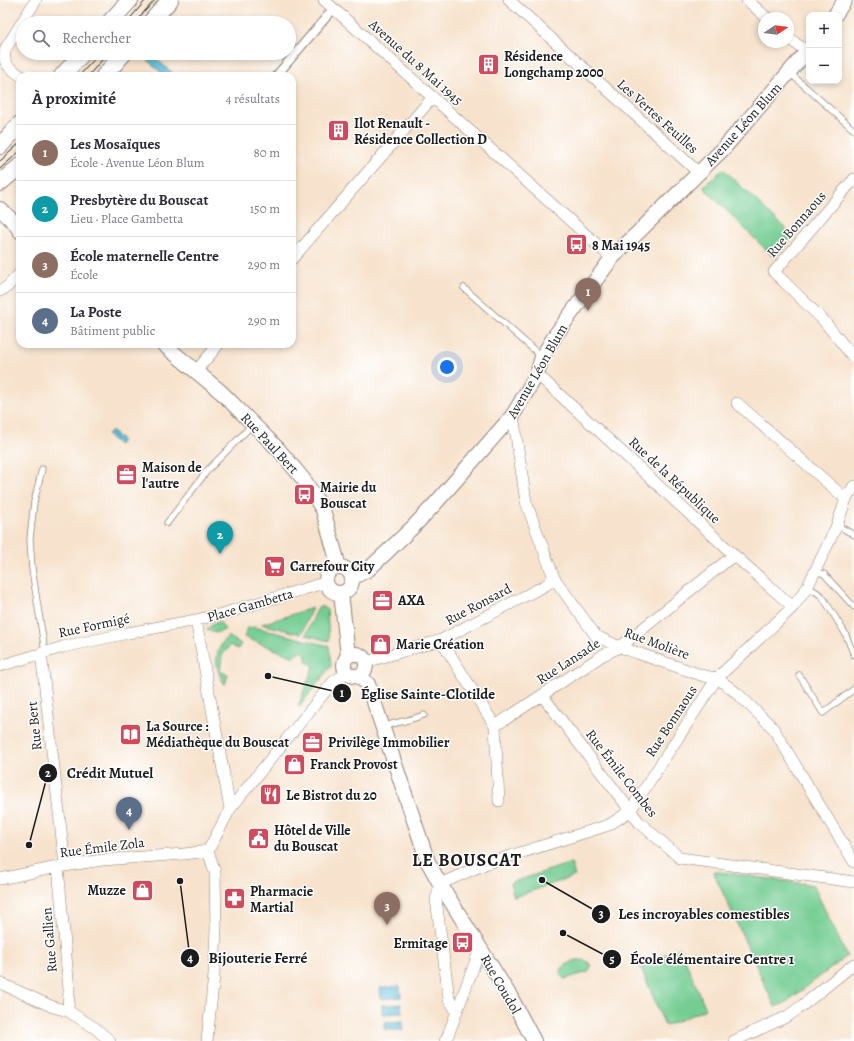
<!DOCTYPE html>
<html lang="fr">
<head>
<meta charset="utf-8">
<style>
	body { margin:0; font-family:Alegreya,serif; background:#f2f2f3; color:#2b2b33 }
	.controls { position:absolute; right:12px; top:12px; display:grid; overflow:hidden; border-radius:8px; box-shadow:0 2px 6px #0003 }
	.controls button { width:36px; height:36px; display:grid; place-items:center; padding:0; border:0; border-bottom:1px solid #e1e1e2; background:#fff; color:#2b2b33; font:20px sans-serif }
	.compass { position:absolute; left:758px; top:12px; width:36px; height:36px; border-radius:50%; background:#fff; box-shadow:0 2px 6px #0003; rotate:77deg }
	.you { position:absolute; left:447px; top:367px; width:14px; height:14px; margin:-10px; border:3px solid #fff; border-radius:50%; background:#1a73e8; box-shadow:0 0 0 6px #1a73e833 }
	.badge { display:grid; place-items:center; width:26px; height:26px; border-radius:50%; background:#2563eb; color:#fff; font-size:13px; font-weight:700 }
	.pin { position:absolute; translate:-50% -33px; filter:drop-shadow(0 1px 2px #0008) }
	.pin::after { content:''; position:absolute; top:21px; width:14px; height:12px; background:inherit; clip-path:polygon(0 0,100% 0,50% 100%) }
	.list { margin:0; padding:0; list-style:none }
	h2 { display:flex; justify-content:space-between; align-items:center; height:52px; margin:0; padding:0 16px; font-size:17px }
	h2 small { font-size:13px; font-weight:400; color:#7c7c81 }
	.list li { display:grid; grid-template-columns:26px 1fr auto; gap:12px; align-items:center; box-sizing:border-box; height:56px; padding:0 16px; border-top:1px solid #e1e1e2 }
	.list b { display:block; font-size:15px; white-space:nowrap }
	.list p { margin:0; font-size:13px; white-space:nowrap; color:#7c7c81 }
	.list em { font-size:13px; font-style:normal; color:#7c7c81 }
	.icon { flex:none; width:22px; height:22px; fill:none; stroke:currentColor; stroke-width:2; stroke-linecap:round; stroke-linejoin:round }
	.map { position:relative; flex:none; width:854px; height:1041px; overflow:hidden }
	.search { position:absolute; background:#fff; box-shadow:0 2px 6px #0003; left:16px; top:16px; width:280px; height:44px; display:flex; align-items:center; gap:10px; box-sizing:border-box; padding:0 14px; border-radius:22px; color:#7c7c81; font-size:15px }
	.panel { position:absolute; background:#fff; box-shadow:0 2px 6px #0003; left:16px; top:72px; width:280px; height:276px; border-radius:12px }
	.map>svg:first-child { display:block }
	.green { fill:#75cd93; stroke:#487458 }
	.water { fill:#53b8d2; stroke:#386a77 }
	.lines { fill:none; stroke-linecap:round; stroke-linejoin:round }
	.service-casing { stroke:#8a8074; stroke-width:7 }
	.pedestrian-casing { stroke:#8a8074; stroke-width:10 }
	.minor-casing { stroke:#8a8074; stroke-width:12 }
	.tertiary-casing { stroke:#8a8074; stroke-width:16 }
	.secondary-casing { stroke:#8a8074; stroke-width:18 }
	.service { stroke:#fff; stroke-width:5.5 }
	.pedestrian { stroke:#fff; stroke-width:8 }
	.minor { stroke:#fff; stroke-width:11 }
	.tertiary { stroke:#fff; stroke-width:14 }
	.secondary { stroke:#fff; stroke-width:16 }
	.tram { stroke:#1c1c1c; stroke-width:1 }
	.labels { text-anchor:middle; stroke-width:3; stroke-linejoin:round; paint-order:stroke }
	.poi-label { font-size:14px; font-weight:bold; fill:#1c1c1c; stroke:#fff; text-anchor:start }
	.street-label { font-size:14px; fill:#1c1c1c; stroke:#fff }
	.district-label { font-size:18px; font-weight:bold; letter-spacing:1px; fill:#1c1c1c; stroke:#fff }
	.leader { fill:none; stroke:#1c1c1c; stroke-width:1.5 }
	.callout-dot { fill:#1c1c1c; stroke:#fff; stroke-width:1.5 }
	.mark-label { font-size:12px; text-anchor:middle; font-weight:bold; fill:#fff }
	.callout-label { font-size:15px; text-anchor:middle; font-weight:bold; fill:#1c1c1c; stroke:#fff; stroke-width:3; stroke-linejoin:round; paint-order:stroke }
</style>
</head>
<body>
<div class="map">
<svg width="854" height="1041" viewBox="0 0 854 1041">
	<rect width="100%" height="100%" fill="#fff"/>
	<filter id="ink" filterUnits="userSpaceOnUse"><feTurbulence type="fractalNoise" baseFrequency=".025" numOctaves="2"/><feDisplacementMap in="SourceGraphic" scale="8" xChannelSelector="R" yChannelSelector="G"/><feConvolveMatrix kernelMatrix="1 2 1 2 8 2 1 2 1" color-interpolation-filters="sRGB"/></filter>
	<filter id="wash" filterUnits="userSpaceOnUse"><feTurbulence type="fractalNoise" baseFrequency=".012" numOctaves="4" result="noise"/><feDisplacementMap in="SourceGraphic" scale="16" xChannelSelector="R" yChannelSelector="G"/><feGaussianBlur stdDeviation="0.9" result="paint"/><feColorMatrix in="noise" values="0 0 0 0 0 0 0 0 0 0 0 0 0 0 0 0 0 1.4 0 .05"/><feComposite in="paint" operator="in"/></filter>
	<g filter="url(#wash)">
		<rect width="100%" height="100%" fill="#f7e3cd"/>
		<path class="green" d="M723 169 793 236 774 258 703 187Z
			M321 606 327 610 329 641 306 635 318 607Z
			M312 608 301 634 262 624Z
			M220 622 225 630 215 633 207 630C211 625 214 623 220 622Z
			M254 627 329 646 331 666 299 707 298 706 314 665 306 662C308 651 299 647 294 657L244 637 248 628Z
			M228 636 241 644 238 649 230 645 222 656 220 672 228 674 225 685C214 667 213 651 228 636Z
			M571 863 575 876 514 897 510 883Z
			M713 871 813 885 847 956 785 1003 775 1007Z
			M680 948 706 1009 665 1026 640 965Z
			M575 960C581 960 589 959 591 967L588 972 565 979C561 977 560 974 560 970L569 963Z"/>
		<path class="water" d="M152 55 176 76H165L147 60Z
			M111 431 122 440 119 445 107 435Z
			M400 986 401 997 381 999 380 988Z
			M401 1004 402 1013 382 1014V1005Z
			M403 1021V1030H385V1022Z"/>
	</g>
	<g filter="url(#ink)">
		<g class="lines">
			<defs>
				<path id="service" d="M790 73 854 130
					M464 288 542 357
					M42 469 34 502 30 539 32 569 45 652
					M167 523 207 471 253 424
					M837 525 854 535
					M815 571 824 574 854 607
					M807 588 813 590 822 596 845 633 854 655
					M799 675 823 713 854 689
					M383 727C396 722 411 720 424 715"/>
				<path id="pedestrian" d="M276 76 334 8"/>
				<path id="minor" d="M324 0 612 258
					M509 0 699 173
					M747 0 767 18
					M788 37 795 43 807 51
					M21 76C9 67 1 64 6 48L36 0
					M854 179 774 272 823 320 854 358
					M292 259 433 97
					M0 291 7 287 20 273
					M196 371 219 344
					M537 374 734 555 793 607
					M737 403 846 499
					M513 415 526 502 554 578 596 636 620 647 704 676 717 678 738 694 773 728 854 862
					M196 620 230 809
					M441 640 495 726 603 655 620 647 734 555
					M41 653 65 866
					M366 662 441 640 546 585 554 578
					M0 666 63 647 128 633 196 620 222 614 327 582
					M542 695 639 822 680 858 854 882
					M495 726 499 801
					M208 851 230 809 333 682 347 673
					M58 867 69 990 68 1011
					M0 879 58 867 102 860 184 854 208 851
					M0 983 53 1007 68 1011 95 1028 110 1041
					M457 1012 449 999 436 899 440 884 485 864 609 825 630 811 717 678 793 607 807 588 837 525 846 499 854 486
					M207 1041 214 975 216 928 215 872 208 851
					M445 1041 447 1038 480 949
					M734 1041 788 1016 803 1005 854 964"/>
				<path id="tertiary" d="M835 15 845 0
					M0 209 14 222 20 231
					M163 344 221 392 279 450 304 480 323 510 339 567
					M326 580a13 13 0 1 1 26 0a13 13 0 1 1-26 0Z
					M352 578 369 569 413 527 434 505 513 415 537 374 542 357 556 334 612 258 724 148 809 49
					M341 593 348 656
					M344 665a11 11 0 1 1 22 0a11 11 0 1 1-22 0Z
					M358 676 368 684 428 862 440 884 510 996 534 1041"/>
				<path id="secondary" d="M109 23 130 0
					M150 23 170 0
					M62 76 83 53
					M104 76 124 53
					M0 146 20 124
					M0 183 20 166"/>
			</defs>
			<use href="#service" class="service-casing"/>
			<use href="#pedestrian" class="pedestrian-casing"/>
			<use href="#minor" class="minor-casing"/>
			<use href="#tertiary" class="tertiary-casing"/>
			<use href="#secondary" class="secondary-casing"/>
			<use href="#service" class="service"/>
			<use href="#pedestrian" class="pedestrian"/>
			<use href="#minor" class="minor"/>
			<use href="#tertiary" class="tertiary"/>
			<use href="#secondary" class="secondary"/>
			<path class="tram" d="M126 23 146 0
				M134 23 155 0
				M79 76 100 53
				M88 76 108 53
				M0 161 20 143
				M0 169 20 151"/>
		</g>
	</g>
	<defs>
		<symbol id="building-square" viewBox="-11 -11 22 22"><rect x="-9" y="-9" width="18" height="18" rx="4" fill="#d1495b" stroke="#fff"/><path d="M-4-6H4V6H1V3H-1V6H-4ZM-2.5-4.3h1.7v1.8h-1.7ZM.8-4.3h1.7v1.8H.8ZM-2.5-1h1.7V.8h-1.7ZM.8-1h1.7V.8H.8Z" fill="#fff"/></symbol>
		<symbol id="bus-square" viewBox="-11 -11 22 22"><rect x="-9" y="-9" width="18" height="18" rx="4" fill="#d1495b" stroke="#fff"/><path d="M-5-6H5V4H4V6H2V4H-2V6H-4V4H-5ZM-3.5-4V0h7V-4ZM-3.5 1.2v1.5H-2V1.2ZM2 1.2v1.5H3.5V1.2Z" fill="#fff"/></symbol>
		<symbol id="office-square" viewBox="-11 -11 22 22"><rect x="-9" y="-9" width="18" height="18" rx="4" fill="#d1495b" stroke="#fff"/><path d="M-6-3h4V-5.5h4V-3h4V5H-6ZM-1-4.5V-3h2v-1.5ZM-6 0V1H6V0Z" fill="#fff"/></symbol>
		<symbol id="supermarket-square" viewBox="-11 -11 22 22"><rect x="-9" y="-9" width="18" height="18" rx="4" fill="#d1495b" stroke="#fff"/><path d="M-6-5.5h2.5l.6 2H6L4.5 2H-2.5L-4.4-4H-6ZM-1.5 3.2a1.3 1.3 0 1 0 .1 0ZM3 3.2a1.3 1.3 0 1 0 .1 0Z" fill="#fff"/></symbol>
		<symbol id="shop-square" viewBox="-11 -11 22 22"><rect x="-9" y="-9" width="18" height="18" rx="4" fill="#d1495b" stroke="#fff"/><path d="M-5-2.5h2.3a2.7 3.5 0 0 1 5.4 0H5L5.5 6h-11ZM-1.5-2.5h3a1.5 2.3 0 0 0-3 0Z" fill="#fff"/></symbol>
		<symbol id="library-square" viewBox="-11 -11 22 22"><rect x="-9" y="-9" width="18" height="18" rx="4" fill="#d1495b" stroke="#fff"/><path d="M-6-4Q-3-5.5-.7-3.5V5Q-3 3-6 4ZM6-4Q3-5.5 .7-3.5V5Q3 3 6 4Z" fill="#fff"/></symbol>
		<symbol id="restaurant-square" viewBox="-11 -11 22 22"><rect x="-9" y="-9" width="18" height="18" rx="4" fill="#d1495b" stroke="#fff"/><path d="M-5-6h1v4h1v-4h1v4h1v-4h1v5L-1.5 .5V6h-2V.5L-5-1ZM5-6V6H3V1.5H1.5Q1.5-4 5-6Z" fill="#fff"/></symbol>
		<symbol id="civic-square" viewBox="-11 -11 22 22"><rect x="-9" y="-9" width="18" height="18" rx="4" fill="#d1495b" stroke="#fff"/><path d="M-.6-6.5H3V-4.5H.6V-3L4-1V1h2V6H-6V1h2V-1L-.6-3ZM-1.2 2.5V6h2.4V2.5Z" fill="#fff"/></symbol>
		<symbol id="pharmacy-square" viewBox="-11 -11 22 22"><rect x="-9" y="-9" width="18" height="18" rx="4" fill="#d1495b" stroke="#fff"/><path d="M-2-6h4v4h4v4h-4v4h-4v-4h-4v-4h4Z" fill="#fff"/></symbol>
	</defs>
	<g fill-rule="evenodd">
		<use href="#building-square" x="476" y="52" width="25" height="25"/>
		<use href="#building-square" x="326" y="118" width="25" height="25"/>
		<use href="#bus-square" x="564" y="232" width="25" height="25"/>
		<use href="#office-square" x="114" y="462" width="25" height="25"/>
		<use href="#bus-square" x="292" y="482" width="25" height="25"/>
		<use href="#supermarket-square" x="262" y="554" width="25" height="25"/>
		<use href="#office-square" x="370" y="588" width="25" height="25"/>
		<use href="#shop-square" x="368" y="632" width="25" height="25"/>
		<use href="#library-square" x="118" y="722" width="25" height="25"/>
		<use href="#office-square" x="300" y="730" width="25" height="25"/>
		<use href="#shop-square" x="282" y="752" width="25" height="25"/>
		<use href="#restaurant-square" x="258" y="782" width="25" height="25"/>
		<use href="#civic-square" x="246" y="826" width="25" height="25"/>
		<use href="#shop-square" x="130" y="878" width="25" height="25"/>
		<use href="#pharmacy-square" x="222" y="886" width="25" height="25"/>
		<use href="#bus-square" x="450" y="930" width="25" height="25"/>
	</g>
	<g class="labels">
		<g class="poi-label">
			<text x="504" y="61">Résidence<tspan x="504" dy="16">Longchamp 2000</tspan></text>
			<text x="354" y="128">Ilot Renault -<tspan x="354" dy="16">Résidence Collection D</tspan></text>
			<text x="592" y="250">8 Mai 1945</text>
			<text x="142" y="472">Maison de<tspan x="142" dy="16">l'autre</tspan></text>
			<text x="320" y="492">Mairie du<tspan x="320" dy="16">Bouscat</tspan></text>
			<text x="290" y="571">Carrefour City</text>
			<text x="398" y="605">AXA</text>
			<text x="396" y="649">Marie Création</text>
			<text x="146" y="731">La Source :<tspan x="146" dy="16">Médiathèque du Bouscat</tspan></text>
			<text x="328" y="747">Privilège Immobilier</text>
			<text x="310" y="769">Franck Provost</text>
			<text x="286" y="800">Le Bistrot du 20</text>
			<text x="274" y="835">Hôtel de Ville<tspan x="274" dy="16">du Bouscat</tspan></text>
			<text x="126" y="895" text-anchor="end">Muzze</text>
			<text x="250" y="896">Pharmacie<tspan x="250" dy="16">Martial</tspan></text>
			<text x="448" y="948" text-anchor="end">Ermitage</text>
		</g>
		<g class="street-label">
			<text transform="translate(416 62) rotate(42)" y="5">Avenue du 8 Mai 1945</text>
			<text transform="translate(658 116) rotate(42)" y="5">Les Vertes Feuilles</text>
			<text transform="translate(743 124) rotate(-48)" y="5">Avenue Léon Blum</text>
			<text transform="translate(796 224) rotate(-49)" y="5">Rue Bonnaous</text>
			<text transform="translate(537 371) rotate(-60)" y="5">Avenue Léon Blum</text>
			<text transform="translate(270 443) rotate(47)" y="5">Rue Paul Bert</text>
			<text transform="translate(675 480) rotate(43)" y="5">Rue de la République</text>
			<text transform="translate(478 604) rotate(-28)" y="5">Rue Ronsard</text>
			<text transform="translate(250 605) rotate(-16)" y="5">Place Gambetta</text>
			<text transform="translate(94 625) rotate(-12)" y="5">Rue Formigé</text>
			<text transform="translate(657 643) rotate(20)" y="5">Rue Molière</text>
			<text transform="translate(568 661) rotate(-33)" y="5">Rue Lansade</text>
			<text transform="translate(671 721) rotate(-57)" y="5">Rue Bonnaous</text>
			<text transform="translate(34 726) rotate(-96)" y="5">Rue Bert</text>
			<text transform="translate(622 773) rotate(52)" y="5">Rue Émile Combes</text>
			<text transform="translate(102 847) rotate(-7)" y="5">Rue Émile Zola</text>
			<text transform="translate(49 940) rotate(-95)" y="5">Rue Gallien</text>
			<text transform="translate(501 984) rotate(60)" y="5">Rue Coudol</text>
		</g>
		<g class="district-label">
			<text x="467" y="866">LE BOUSCAT</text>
		</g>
	</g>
	<path class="leader" d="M268 676L342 693M29 845L48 773M542 880L601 914M180 881L190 958M563 933L612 959"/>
	<g class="callout-dot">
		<circle cx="268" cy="676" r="4"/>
		<circle cx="29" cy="845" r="4"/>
		<circle cx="542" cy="880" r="4"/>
		<circle cx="180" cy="881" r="4"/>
		<circle cx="563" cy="933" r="4"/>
		<circle cx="342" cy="693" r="10"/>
		<circle cx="48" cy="773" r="10"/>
		<circle cx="601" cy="914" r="10"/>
		<circle cx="190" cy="958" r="10"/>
		<circle cx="612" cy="959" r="10"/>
	</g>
	<g class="mark-label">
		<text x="342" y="697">1</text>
		<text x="48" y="777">2</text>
		<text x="601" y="918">3</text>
		<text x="190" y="962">4</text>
		<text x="612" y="963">5</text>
	</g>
	<g class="callout-label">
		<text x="428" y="699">Église Sainte-Clotilde</text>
		<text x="110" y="778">Crédit Mutuel</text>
		<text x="704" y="919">Les incroyables comestibles</text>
		<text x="258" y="963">Bijouterie Ferré</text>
		<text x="712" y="964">École élémentaire Centre 1</text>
	</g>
</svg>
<div class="controls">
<button>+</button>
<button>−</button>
</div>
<svg class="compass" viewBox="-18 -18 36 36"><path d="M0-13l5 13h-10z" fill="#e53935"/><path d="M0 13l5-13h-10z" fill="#7c7c81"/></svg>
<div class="you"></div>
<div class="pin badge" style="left:588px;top:311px;background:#8d6e63">1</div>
<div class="pin badge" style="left:220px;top:554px;background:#0f9aa8">2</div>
<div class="pin badge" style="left:387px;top:925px;background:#8d6e63">3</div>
<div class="pin badge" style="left:129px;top:830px;background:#5c6f8a">4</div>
<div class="search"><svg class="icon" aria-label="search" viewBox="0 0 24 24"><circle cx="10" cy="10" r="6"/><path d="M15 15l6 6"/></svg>Rechercher</div>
<section class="panel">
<h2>À proximité<small>4 résultats</small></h2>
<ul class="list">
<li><span class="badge" style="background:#8d6e63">1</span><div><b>Les Mosaïques</b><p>École · Avenue Léon Blum</p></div><em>80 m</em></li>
<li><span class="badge" style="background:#0f9aa8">2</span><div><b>Presbytère du Bouscat</b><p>Lieu · Place Gambetta</p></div><em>150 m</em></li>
<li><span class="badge" style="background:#8d6e63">3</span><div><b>École maternelle Centre</b><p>École</p></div><em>290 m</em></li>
<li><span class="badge" style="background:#5c6f8a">4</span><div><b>La Poste</b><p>Bâtiment public</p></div><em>290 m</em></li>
</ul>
</section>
</div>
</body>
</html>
